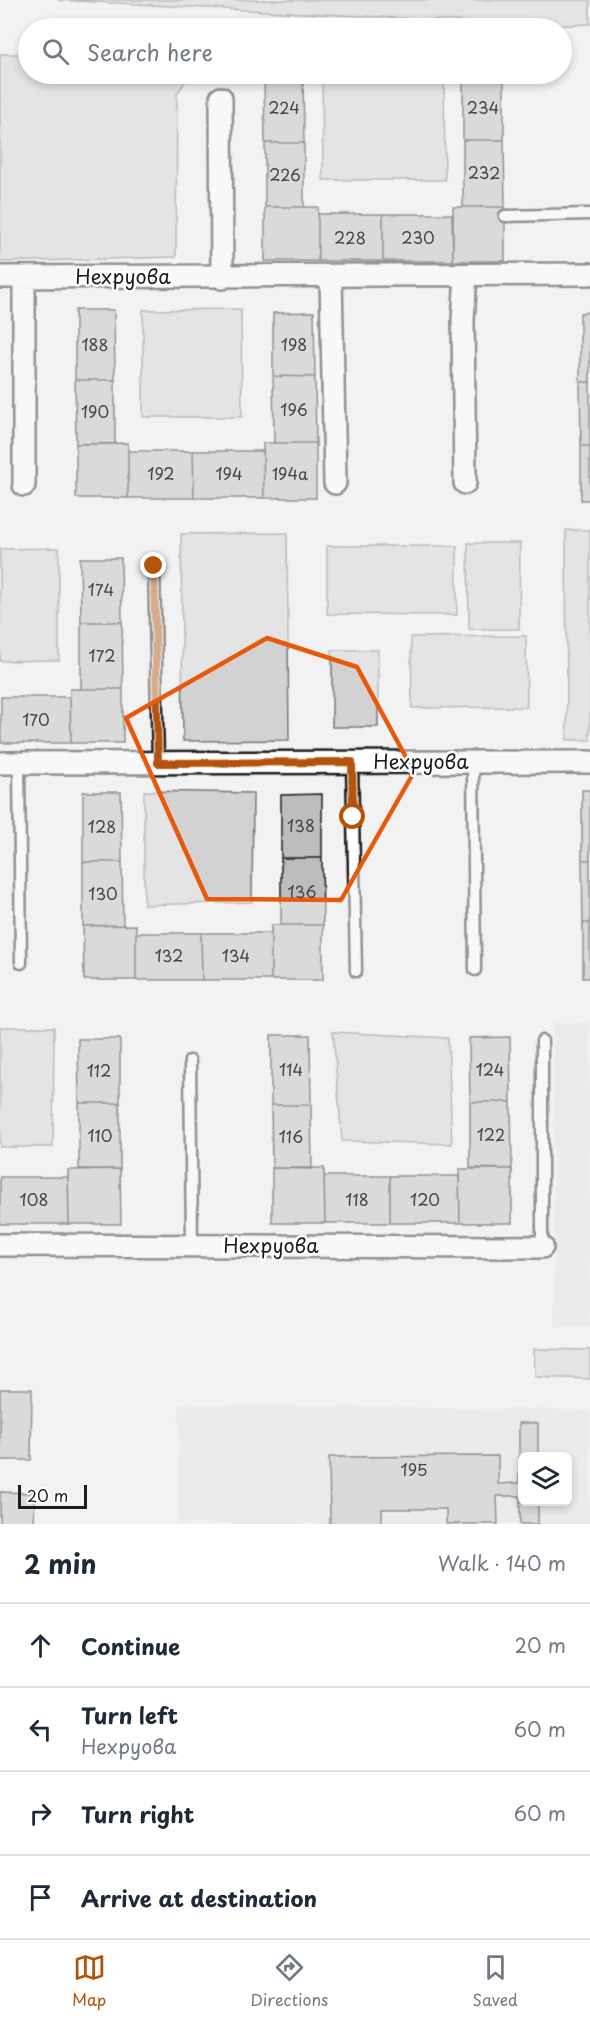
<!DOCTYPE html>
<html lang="en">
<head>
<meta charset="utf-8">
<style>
	body { margin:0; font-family:"Playpen Sans",sans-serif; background:#f6f6f7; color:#1f2937 }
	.controls { position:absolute; right:18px; bottom:18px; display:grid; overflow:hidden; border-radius:9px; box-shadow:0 3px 9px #0003 }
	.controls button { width:54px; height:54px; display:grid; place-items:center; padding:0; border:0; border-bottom:2px solid #e0e1e3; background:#fff; color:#1f2937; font:30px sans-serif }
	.scale { position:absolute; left:18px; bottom:15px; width:69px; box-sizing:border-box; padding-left:6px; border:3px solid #1c1c1c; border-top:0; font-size:16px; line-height:21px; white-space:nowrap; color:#1c1c1c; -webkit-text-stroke:4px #fff; paint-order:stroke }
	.stop { position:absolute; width:18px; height:18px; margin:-14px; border:4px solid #b45309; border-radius:50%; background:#fff }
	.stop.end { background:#b45309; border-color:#fff; box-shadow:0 2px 6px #0008 }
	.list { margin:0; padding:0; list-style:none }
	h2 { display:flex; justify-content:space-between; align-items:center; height:78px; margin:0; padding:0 24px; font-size:26px }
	h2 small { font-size:20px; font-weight:400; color:#747a83 }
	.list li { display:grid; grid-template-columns:39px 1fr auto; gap:18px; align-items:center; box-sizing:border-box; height:84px; padding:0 24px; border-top:2px solid #e0e1e3 }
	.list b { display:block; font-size:22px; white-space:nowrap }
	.list p { margin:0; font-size:20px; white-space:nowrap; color:#747a83 }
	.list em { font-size:20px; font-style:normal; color:#747a83 }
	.icon { flex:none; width:33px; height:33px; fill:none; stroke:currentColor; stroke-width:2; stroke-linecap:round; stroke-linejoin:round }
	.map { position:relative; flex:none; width:590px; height:1524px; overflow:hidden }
	.search { position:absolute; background:#fff; box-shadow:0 3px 9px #0003; left:18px; right:18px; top:18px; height:66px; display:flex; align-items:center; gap:15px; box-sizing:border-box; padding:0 21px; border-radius:33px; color:#747a83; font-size:22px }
	.sheet { height:414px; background:#fff }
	nav { display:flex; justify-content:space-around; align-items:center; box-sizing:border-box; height:84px; border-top:2px solid #e0e1e3; background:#fff; font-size:16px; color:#747a83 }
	nav a { display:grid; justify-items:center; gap:3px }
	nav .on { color:#b45309 }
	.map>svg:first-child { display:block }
	.built { fill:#e2e2e2; fill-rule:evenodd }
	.green { fill:#d2d2d2; stroke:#777; stroke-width:1.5 }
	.building { fill:#bdbdbd; stroke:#1c1c1c; stroke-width:1.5 }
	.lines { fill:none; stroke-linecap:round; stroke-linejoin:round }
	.lane-casing { stroke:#1c1c1c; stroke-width:15 }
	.street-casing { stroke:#1c1c1c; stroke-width:26 }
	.lane { stroke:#fff; stroke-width:10 }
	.street { stroke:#fff; stroke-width:21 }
	.route { stroke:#b45309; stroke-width:8 }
	.marked { fill:none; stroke:#e8590c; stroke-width:4.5; stroke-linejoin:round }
	.labels { text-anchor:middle; stroke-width:5; stroke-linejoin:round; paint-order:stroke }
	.number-label { font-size:16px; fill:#444 }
	.street-label { font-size:20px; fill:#1c1c1c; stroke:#fff }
</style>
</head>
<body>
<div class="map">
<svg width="590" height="1524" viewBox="0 0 590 1524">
	<rect width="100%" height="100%" fill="#f2f2f2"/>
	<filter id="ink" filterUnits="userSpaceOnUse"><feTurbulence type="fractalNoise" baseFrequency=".0167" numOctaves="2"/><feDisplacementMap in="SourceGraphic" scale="12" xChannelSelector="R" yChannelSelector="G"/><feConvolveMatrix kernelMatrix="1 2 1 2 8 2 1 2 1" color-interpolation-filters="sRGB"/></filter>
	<g filter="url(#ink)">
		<path class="built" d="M553 1023H590V1327H554Z
			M179 1404 590 1410V1524H177ZM522 1456H568V1502H522Z"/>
		<path class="green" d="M58 0H590V24L547 26Z
			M0 54H28V74H190L177 94 176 257 0 262Z
			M322 74H444L445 180H323Z
			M241 309 242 417H143V310Z
			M566 530H590V740H567Z
			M287 533 289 740 183 741 181 534Z
			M468 543H520L519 629H469Z
			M327 546H457V615L327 614Z
			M59 548V660L0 661V549Z
			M526 636 527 707 412 708 411 637Z
			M332 650H378V727H332Z
			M144 791 253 793 252 902 144 905Z
			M0 1027H54L53 1147H0Z
			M333 1032 448 1038 452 1144 342 1141Z
			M534 1349 590 1350V1379L535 1377Z"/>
		<path class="building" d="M264 74H303L304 143H265Z
			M463 76H504V140H463Z
			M463 140H504L505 207H463Z
			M265 143H304V207H265Z
			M265 207H318V261H265Z
			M453 207H505V261H453Z
			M318 214H383V261H318Z
			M383 214H452L453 261H383Z
			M75 310H114L115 380H75Z
			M314 312 315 377 273 376V313Z
			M590 312V382H580V313Z
			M273 376 315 377 316 443H274Z
			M75 380H115V444H76Z
			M580 382H590V446H581Z
			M128 443V498H76V444Z
			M263 443H316V498H264Z
			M581 446H590V500H581Z
			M128 451H193L194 498H128Z
			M193 451H263L264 498H194Z
			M80 558H121L122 622H81Z
			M81 622H122L123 689H81Z
			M70 689H123V743H71Z
			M1 697H70L71 743H1Z
			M582 790H590V860H582Z
			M83 792H121L122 862H83Z
			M322 794V858H281V795Z
			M281 858H322L323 925H281Z
			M582 860H590V923H583Z
			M83 862H122L123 925 83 926Z
			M583 923H590V978H583Z
			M136 925V980H84L83 926Z
			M271 925H323V980H271Z
			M136 933H201L202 980H136Z
			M201 933H271V980H202Z
			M271 1035H310L311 1105H271Z
			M510 1037 511 1102H470L469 1038Z
			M78 1039H120V1103H79Z
			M470 1102H511L512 1169 470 1168Z
			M79 1103H120V1169H79Z
			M271 1105H311L312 1169 272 1168Z
			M272 1168H324L325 1223H272Z
			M120 1169 121 1224H69L68 1170Z
			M459 1169H512V1223H460Z
			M324 1176H390V1223H325Z
			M390 1176H459L460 1223H390Z
			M0 1177H68L69 1224H0Z
			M0 1389H32L31 1460H0Z
			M519 1423H538V1456H522V1502H538V1524H520V1496H497L498 1524H446V1509H382V1524H330L329 1457 498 1456V1484L519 1483Z
			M0 1492 35 1493 34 1524H0Z"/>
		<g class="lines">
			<defs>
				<path id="lane" d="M505 216 590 214
					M154 566 158 763
					M352 762 356 971
					M473 762 475 970
					M19 763 21 963
					M542 1041V1247
					M190 1061 192 1246"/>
				<path id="street" d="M221 98 222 278
					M331 276 335 483
					M0 277 590 274
					M24 277V485
					M465 483 463 320 466 275
					M0 763 590 762
					M0 1245 542 1247"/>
			</defs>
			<use href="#lane" class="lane-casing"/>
			<use href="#street" class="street-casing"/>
			<use href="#lane" class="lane"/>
			<use href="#street" class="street"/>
		</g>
	</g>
	<g class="lines" filter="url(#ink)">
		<path class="route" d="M154 566 158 763 352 762 353 817"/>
	</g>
	<path d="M0 0H590V1524H0ZM267 638 357 667 414 772 341 900 207 899 126 718Z" fill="#f2f2f2" fill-opacity=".55" fill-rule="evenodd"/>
	<path class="marked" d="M267 638 357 667 414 772 341 900 207 899 126 718Z"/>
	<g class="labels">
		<g class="number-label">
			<text x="284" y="114">224</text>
			<text x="483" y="114">234</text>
			<text x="484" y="179">232</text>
			<text x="285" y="181">226</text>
			<text x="350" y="244">228</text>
			<text x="418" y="244">230</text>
			<text x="95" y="351">188</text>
			<text x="294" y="351">198</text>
			<text x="294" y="416">196</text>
			<text x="95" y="418">190</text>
			<text x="161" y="480">192</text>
			<text x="229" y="480">194</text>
			<text x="290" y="480">194a</text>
			<text x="101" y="596">174</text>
			<text x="102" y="662">172</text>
			<text x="36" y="726">170</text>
			<text x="301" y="832">138</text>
			<text x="102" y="833">128</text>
			<text x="302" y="898">136</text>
			<text x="103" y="900">130</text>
			<text x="169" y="962">132</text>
			<text x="236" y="962">134</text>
			<text x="291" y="1076">114</text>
			<text x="490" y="1076">124</text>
			<text x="99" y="1077">112</text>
			<text x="491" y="1141">122</text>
			<text x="100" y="1142">110</text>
			<text x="291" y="1143">116</text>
			<text x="34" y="1206">108</text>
			<text x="357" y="1206">118</text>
			<text x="425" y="1206">120</text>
			<text x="414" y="1476">195</text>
		</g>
		<g class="street-label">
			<text x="123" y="284">Нехруова</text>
			<text x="421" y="769">Нехруова</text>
			<text x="271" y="1253">Нехруова</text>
		</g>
	</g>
</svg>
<div class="controls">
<button><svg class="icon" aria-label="layers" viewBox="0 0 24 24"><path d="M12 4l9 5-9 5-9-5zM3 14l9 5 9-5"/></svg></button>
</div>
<div class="scale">20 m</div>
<div class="stop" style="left:353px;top:817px"></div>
<div class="stop end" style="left:154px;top:566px"></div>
<div class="search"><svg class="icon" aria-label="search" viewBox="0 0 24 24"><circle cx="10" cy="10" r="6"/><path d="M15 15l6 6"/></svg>Search here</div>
</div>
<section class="sheet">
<h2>2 min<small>Walk · 140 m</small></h2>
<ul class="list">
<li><svg class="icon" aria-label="ahead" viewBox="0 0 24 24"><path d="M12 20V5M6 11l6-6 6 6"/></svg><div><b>Continue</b></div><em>20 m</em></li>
<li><svg class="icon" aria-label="left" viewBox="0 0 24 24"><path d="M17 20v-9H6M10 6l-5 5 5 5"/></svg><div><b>Turn left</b><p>Нехруова</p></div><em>60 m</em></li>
<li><svg class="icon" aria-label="right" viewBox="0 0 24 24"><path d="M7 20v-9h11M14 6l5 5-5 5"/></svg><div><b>Turn right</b></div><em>60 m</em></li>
<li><svg class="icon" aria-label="arrive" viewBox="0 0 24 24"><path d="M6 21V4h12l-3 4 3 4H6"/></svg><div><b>Arrive at destination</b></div></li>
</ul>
</section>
<nav>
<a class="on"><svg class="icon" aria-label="map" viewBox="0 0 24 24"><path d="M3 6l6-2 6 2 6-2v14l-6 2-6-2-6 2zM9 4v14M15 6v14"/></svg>Map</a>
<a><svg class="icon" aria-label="directions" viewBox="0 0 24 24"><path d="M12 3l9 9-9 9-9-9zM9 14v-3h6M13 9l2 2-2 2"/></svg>Directions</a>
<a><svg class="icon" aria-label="saved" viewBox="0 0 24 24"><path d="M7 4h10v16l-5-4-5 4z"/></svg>Saved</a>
</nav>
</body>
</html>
